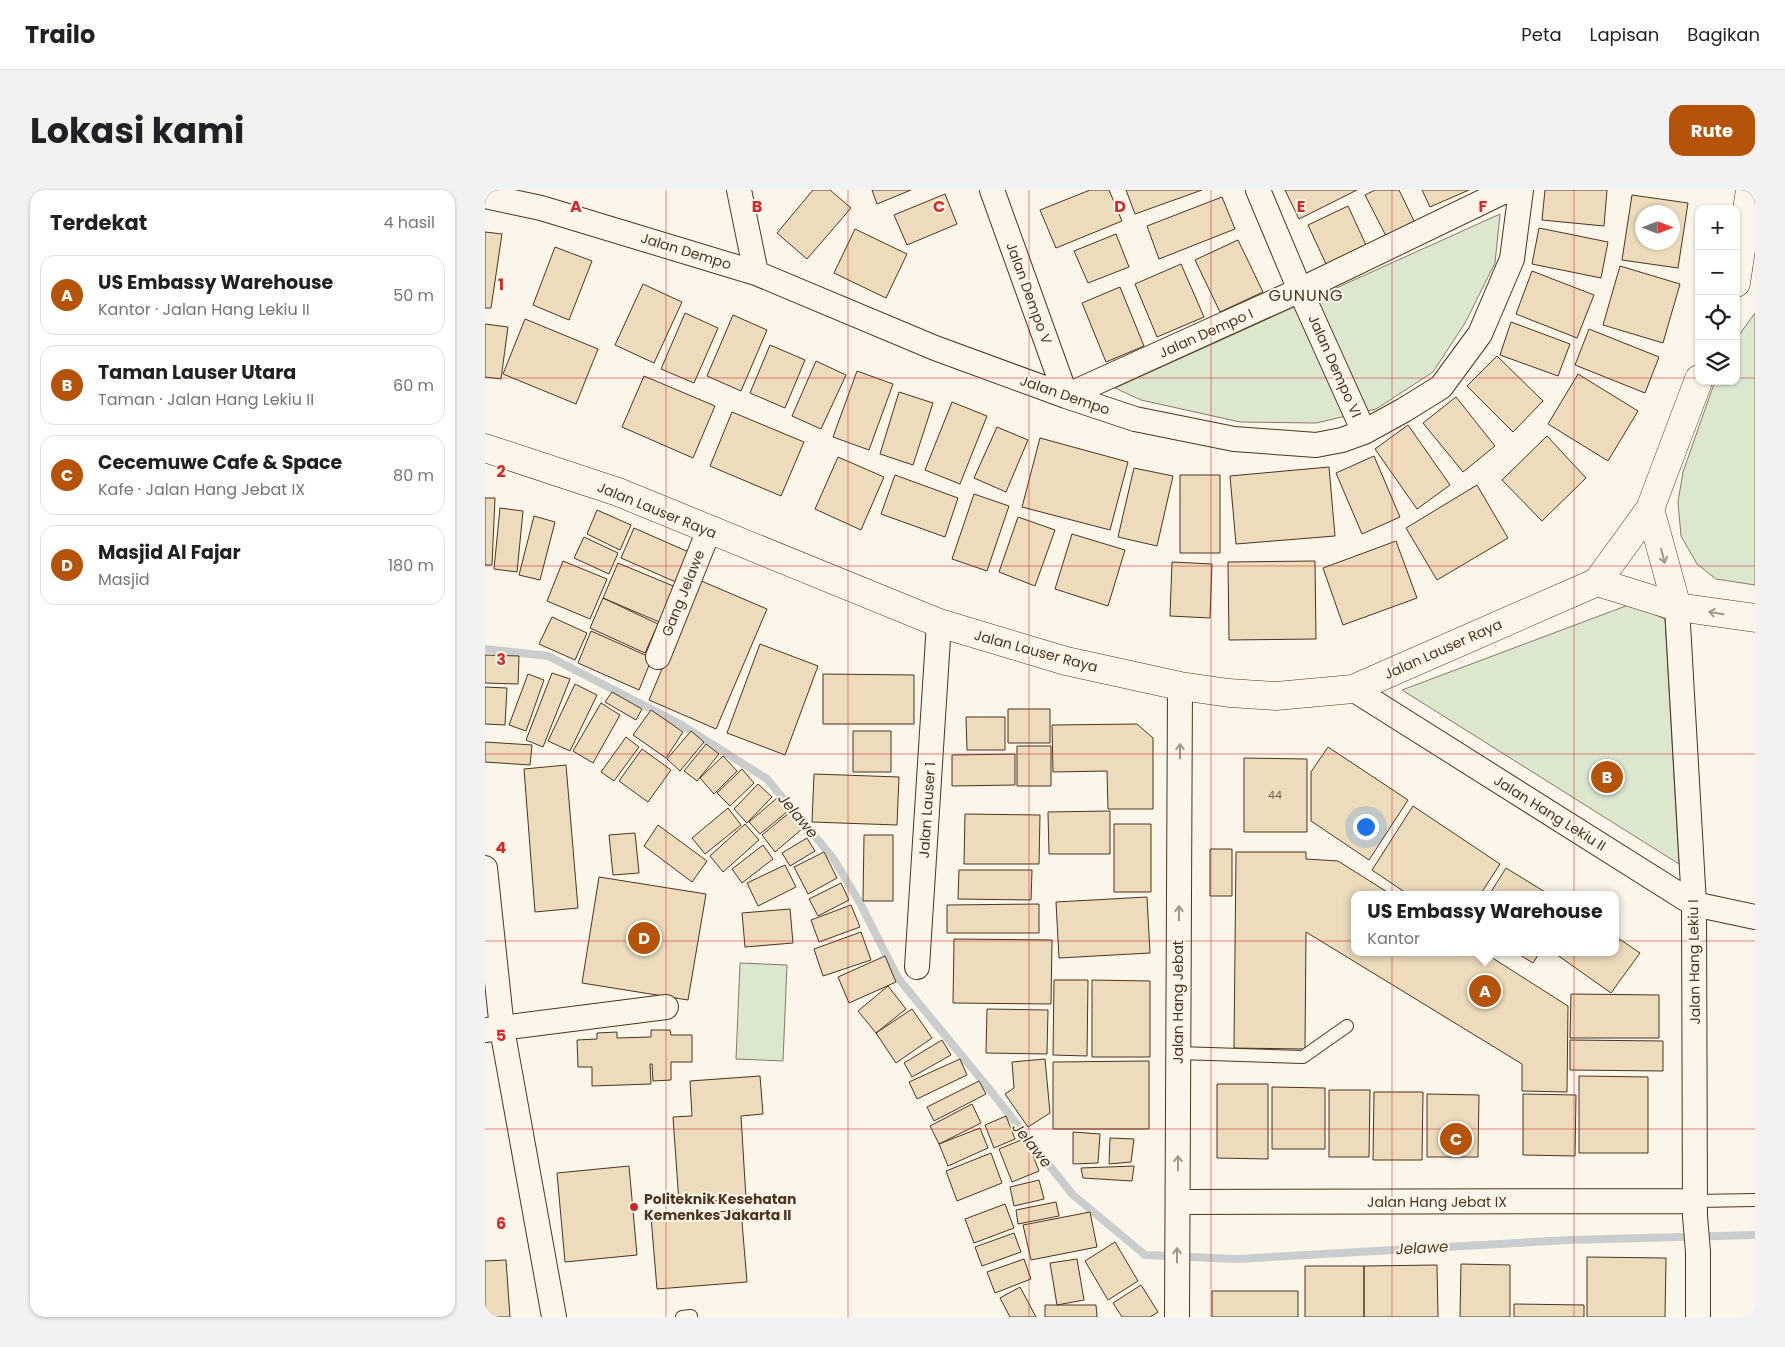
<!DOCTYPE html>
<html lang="id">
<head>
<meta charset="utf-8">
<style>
	body { margin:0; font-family:Poppins,sans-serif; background:#f2f2f2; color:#202124 }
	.controls { position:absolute; right:15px; top:15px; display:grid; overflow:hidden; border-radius:10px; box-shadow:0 1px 4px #0004 }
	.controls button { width:45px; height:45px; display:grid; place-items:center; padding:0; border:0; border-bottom:1px solid #e0e0e0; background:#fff; color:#202124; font:25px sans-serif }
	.compass { position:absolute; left:1150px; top:15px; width:45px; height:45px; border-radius:50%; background:#fff; box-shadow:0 1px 4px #0004; rotate:90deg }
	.you { position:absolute; left:880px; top:636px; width:18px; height:18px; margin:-12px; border:4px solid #fff; border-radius:50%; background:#1a73e8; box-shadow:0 0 0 8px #1a73e833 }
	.badge { display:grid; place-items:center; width:32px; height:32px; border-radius:50%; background:#b45309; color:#fff; font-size:16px; font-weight:700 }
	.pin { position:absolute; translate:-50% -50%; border:2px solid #fff; box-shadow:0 1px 5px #0006 }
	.popup { position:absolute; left:866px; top:701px; width:268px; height:65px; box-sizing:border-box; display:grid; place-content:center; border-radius:10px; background:#fff; filter:drop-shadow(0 1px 4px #0005); font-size:16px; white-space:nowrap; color:#757577 }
	.popup b { font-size:19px; color:#202124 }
	.popup::after { content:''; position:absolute; left:50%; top:100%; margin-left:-10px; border:10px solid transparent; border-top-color:#fff }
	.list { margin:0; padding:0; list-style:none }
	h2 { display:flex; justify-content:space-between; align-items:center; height:65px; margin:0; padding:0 20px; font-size:21px }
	h2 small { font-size:16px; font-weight:400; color:#757577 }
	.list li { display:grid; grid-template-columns:32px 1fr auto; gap:15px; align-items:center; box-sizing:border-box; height:80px; margin:0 10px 10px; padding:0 10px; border:1px solid #e0e0e0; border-radius:15px }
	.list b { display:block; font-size:19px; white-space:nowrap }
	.list p { margin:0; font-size:16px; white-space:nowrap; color:#757577 }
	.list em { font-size:16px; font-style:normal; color:#757577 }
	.icon { flex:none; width:28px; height:28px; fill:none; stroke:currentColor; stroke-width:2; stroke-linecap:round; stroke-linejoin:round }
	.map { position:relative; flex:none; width:1270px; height:1127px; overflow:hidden; border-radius:15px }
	header { display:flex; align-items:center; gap:30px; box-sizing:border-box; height:70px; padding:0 25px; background:#fff; border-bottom:1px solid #e0e0e0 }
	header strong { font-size:24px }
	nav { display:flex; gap:28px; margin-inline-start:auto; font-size:18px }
	.intro { display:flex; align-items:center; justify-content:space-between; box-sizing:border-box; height:120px; padding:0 30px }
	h1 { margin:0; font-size:35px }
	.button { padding:12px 22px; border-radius:15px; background:#b45309; color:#fff; font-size:18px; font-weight:700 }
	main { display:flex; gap:30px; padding:0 30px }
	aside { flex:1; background:#fff; border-radius:15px; box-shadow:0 1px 4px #0004 }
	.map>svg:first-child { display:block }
	.green { fill:#dce7d0; stroke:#887966 }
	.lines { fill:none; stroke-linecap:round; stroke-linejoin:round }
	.stream { stroke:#c9cecd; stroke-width:8 }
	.building { fill:#ecdcbc; stroke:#4a3520; fill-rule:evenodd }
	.service-casing { stroke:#4a3520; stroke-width:14 }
	.minor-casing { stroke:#4a3520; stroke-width:26 }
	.tertiary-casing { stroke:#4a3520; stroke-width:29 }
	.service { stroke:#fbf6e9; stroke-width:12 }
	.minor { stroke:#fbf6e9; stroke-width:24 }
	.tertiary { stroke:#fbf6e9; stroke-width:28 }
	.oneway { stroke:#a29684 }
	.grid { fill:none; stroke:#d62828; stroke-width:1; stroke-opacity:0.55 }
	.poi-dot { fill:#c62828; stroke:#fbf6e9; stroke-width:2 }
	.labels { text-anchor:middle; stroke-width:4; stroke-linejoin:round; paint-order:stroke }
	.number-label { font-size:11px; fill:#725f47 }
	.street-label { font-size:14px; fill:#4a3520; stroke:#fbf6e9 }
	.poi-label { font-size:14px; font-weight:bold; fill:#4a3520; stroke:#fbf6e9; text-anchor:start }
	.water-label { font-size:15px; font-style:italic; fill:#4a3520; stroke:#fbf6e9 }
	.quarter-label { font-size:16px; letter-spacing:1px; fill:#4a3520; stroke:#fbf6e9 }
	.grid-label { font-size:16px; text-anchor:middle; font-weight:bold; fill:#d62828; stroke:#fbf6e9; stroke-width:4; stroke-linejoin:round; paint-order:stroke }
</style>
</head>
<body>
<header>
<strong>Trailo</strong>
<nav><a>Peta</a><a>Lapisan</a><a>Bagikan</a></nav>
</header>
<div class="intro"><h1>Lokasi kami</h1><a class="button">Rute</a></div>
<main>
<aside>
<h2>Terdekat<small>4 hasil</small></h2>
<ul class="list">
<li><span class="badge">A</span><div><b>US Embassy Warehouse</b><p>Kantor · Jalan Hang Lekiu II</p></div><em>50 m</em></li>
<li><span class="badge">B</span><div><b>Taman Lauser Utara</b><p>Taman · Jalan Hang Lekiu II</p></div><em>60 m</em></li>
<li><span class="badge">C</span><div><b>Cecemuwe Cafe &amp; Space</b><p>Kafe · Jalan Hang Jebat IX</p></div><em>80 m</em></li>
<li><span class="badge">D</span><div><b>Masjid Al Fajar</b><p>Masjid</p></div><em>180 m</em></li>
</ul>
</aside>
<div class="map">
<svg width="1270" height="1127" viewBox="0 0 1270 1127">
	<rect width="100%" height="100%" fill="#fbf6e9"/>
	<path class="green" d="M1015 24 1010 73 980 133 948 182 891 219 831 233 755 232 656 210 630 198Z
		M1270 123V395L1231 389 1212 374 1196 346 1193 312 1198 282 1230 191H1251V149Z
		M1146 414 1180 429 1194 674 917 500Z
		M255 773 302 775 298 871 251 869Z"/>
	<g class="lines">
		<path class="stream" d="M0 459 63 466 195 534 282 589 348 668 375 713 413 788 505 900 587 1004 660 1065 752 1069 1084 1050 1270 1045"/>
	</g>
	<path class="building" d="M328 0H345L366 18 322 69 292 43Z
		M387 0H426L392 14Z
		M605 0H624L637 31 571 58 555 20Z
		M641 0H717L650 24Z
		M800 0H872L814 29Z
		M890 0H914L929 31 901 46 880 5Z
		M937 0H984L945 17Z
		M1060 0H1122L1119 36 1057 30Z
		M460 4 472 34 422 55 409 25Z
		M1147 5 1203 13 1193 78 1137 70ZM1158 22H1188V52H1158Z
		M737 7 750 39 674 69 662 36Z
		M863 16 881 55 841 74 823 35Z
		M1054 38 1123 52 1116 88 1047 74Z
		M370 39 422 64 401 108 349 83Z
		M0 42 17 44 6 118H0Z
		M631 44 644 77 603 93 589 61Z
		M753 50 778 102 735 122 710 70Z
		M70 57 107 71 84 130 48 115Z
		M696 74 719 127 672 147 650 94Z
		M1135 76 1195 94 1178 153 1118 135Z
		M1047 81 1109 105 1092 148 1031 124Z
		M158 94 197 112 169 173 130 155Z
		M635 97 659 156 621 172 597 113Z
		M200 123 233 138 209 193 176 179Z
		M248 125 282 140 256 201 222 186Z
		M40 129 113 159 91 214 18 184Z
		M1026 132 1085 154 1073 186 1015 165Z
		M0 134 23 137 16 189 0 187Z
		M1104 139 1174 167 1160 203 1090 175Z
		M285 155 320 170 300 218 265 203Z
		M1012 166 1058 211 1028 242 982 196Z
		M331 171 361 185 336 239 307 226Z
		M372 181 408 194 384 260 348 247Z
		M1093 184 1153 221 1123 271 1063 234Z
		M159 186 230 216 208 268 137 237Z
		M414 202 448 213 428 275 395 264Z
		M971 207 1010 256 978 282 938 233Z
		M467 212 502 226 475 294 440 280Z
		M247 222 319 252 296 306 225 276Z
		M923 235 965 295 932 319 890 259Z
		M512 237 543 250 521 302 489 288Z
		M1062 246 1101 288 1057 331 1017 290Z
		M555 248 643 272 625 340 537 317Z
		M889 266 915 327 877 344 851 283Z
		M353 267 399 287 376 340 330 319Z
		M844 277 850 346 751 354 745 286Z
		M649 278 688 286 672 356 633 347Z
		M410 285 473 308 460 347 396 324Z
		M695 285H735V363H695Z
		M992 295 1023 348 952 390 921 338Z
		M489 304 524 316 502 381 467 369Z
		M0 308H10L7 375H0Z
		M15 318 38 321 32 382 9 379Z
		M112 320 146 335 135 360 102 344Z
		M49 326 70 332 55 390 34 385Z
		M533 327 570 340 550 396 514 382Z
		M149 338 206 363 193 393 136 368Z
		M587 344 640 360 623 416 570 399Z
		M99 347 133 363 124 384 89 368Z
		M911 351 932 408 858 435 838 378Z
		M78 371 122 389 105 429 62 411Z
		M830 371 831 449 744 450 743 372Z
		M687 372 727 374 725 428 685 426Z
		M133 373 193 398 179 434 118 408Z
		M214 390 282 419 231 539 164 510Z
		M118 408 173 434 160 463 105 438Z
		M67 427 102 443 90 470 54 454Z
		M106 441 167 468 154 500 93 473Z
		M275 454 333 476 300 565 242 543Z
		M0 465 34 466 33 494 0 493Z
		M67 483 85 489 58 557 41 550Z
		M43 484 59 490 41 541 24 535Z
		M338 484 429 485V534H338Z
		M90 494 112 505 85 561 63 551Z
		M0 497 22 498 20 535 0 534Z
		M127 502 157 519 151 530 120 512Z
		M116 513 135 525 108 573 88 561Z
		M523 519H565V553H523Z
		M166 520 198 542 181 568 148 545Z
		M481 527H520V560H482Z
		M652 534 668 548V619H623L622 581 568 582 567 535Z
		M206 541 219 552 195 581 182 569Z
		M368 541H406V582H368Z
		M141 547 154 557 129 591 116 582Z
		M0 552 47 555 45 575 0 572Z
		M221 554 234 564 212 591 199 581Z
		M532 556H566V596H532Z
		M843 557 923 610 884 670 826 631V582Z
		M157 559 186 580 163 612 134 591Z
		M530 564V595L467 596V565Z
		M238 566 252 581 229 604 215 588Z
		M759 568 822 569V642H759Z
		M81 575 93 718 50 722 39 579Z
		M257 579 269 593 245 616 232 603Z
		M329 584 414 587 412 635 327 632Z
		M273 594 287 607 262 633 249 619Z
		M292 608 303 621 275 644 264 632Z
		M928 616 1015 674 995 705H924L887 680Z
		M243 618 256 635 220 664 207 648Z
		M625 621V664H564L563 622Z
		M304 623 317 639 290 662 277 645Z
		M480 624 555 625 554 674H479Z
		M260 634 274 650 238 682 225 666Z
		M629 634H666V702H629Z
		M173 635 222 671 207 692 159 656Z
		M150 643 154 683 128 685 124 645Z
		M379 645H408V711H378Z
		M322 648 330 661 305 676 297 663Z
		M278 655 288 669 257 693 247 679Z
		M725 659H747V706H725Z
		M339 662 352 688 323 704 309 677Z
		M751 662H821V669L853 671 907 705H870V762H998L1083 816 1082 902 1037 901V874L821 742 820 859 749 858Z
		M300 675 311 697 273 716 262 693Z
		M1021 678 1065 705H1004Z
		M474 680H547L546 710 473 709Z
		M114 687 221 704 203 810 97 793Z
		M356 693 364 710 333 726 324 709Z
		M662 707 665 763 574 768 571 712Z
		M554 714V743H462V715Z
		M366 715 375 737 334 752 326 730Z
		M305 719 308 753 260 757 257 723Z
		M376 742 386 770 338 786 329 759Z
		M1130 746 1155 763 1126 803 1068 762H1130Z
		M469 749 567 750 566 814 468 813Z
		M1030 762H1055L1048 773Z
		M400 766 411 792 364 813 353 787Z
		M569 790H603L602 866 568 865Z
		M607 790 665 791V867H607Z
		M403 796 421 819 391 843 373 821Z
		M1086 804 1174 805V848H1085Z
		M427 819 447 848 411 873 391 843Z
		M502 819 563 820 562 864 501 863Z
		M166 840H185L186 845H207V872H186V890L168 891 167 874H165L166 894 107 896V877H93L92 850 112 849V843L132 842V848L166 847Z
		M457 850 466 865 427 887 419 873Z
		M1085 850 1178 851V881L1085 880Z
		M475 869 482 885 432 909 424 892Z
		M560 869 565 923 543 937 520 904 529 898 527 872Z
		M664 871V939H568V872Z
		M275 886 278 924 256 926 261 1009 194 1013 188 927 207 926 205 891Z
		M1094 886 1163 887V963H1094Z
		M494 891 501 904 449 931 442 917Z
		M732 894H783V969L732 968Z
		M787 897 840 898V959H787Z
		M844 900H885L884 967H844Z
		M889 902H938L937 970H888Z
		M942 904 994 905 993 967H942Z
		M1038 904 1091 905 1090 966 1038 965Z
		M487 914 496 933 454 954 445 936Z
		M521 926 530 949 509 958 500 935Z
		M495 938 503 958 463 976 454 954Z
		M588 942 615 944 613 973 588 974Z
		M541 948 554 981 527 992 514 959Z
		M625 948 649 949 646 972 624 974Z
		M506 963 517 993 472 1011 461 981Z
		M144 976 152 1065 80 1072 72 983Z
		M649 976 647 991 598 988 596 978Z
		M554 990 559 1009 529 1016 525 997Z
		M571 1012 574 1026 533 1034 531 1020Z
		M520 1014 529 1038 489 1053 480 1029Z
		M256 1020 262 1092 172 1099 166 1027Z
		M605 1022 612 1057 546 1070 538 1035Z
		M529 1043 536 1062 497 1076 490 1057Z
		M630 1052 653 1091 623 1110 600 1071Z
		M1102 1067 1181 1068 1180 1127H1102Z
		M539 1069 546 1089 510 1103 502 1082Z
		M592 1069 599 1110 572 1115 565 1073Z
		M21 1070 25 1127H0V1071Z
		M976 1074 1025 1075V1127H975Z
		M952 1075 953 1127H879V1076Z
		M820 1076H879V1127H820Z
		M656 1095 673 1122 665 1127H637L628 1113Z
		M535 1097 551 1127H525L515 1108Z
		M727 1101H813V1127H727Z
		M1029 1114 1099 1115V1127H1029Z
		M560 1115H611L612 1127H560Z"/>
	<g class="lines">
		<defs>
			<path id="service" d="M693 863 818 867 862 836
				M1211 1011 1270 1010
				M197 1127 206 1126"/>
			<path id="minor" d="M254 0 271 83
				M507 0 581 206 815 100 1022 0
				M773 0 815 100 879 242
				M0 6 56 18 271 83 450 158 581 206 650 229 749 249 831 255 857 250 879 242 919 220 956 197 995 144 1027 69 1036 0
				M1192 417 1209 714 1210 1026 1213 1062V1127
				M173 467 224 340
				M868 499 1209 714 1270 727
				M0 678 17 839 69 1127
				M432 777 454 433
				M0 840 181 817
				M693 1012 1211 1011
				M692 1127 695 496"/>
			<path id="tertiary" d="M1251 93 1265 0
				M0 258 133 302 454 433 581 471 695 496 744 503 791 506 868 499 1112 392 1165 319 1214 189
				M1165 319 1192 417
				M1112 392 1192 417 1270 428"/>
		</defs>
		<use href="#service" class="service-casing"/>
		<use href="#minor" class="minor-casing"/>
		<use href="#tertiary" class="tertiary-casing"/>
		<use href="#service" class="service"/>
		<use href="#minor" class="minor"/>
		<use href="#tertiary" class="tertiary"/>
	</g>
	<defs><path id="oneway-shaft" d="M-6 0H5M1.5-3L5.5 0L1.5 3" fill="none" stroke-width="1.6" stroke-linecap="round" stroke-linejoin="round" transform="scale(1.25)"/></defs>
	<g class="oneway">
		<use href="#oneway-shaft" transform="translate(1178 366) rotate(75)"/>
		<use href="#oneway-shaft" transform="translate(1231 423) rotate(-171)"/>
		<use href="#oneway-shaft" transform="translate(695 561) rotate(-90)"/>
		<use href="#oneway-shaft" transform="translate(694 723) rotate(-90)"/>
		<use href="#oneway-shaft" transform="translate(693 973) rotate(-90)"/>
		<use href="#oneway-shaft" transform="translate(692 1065) rotate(-90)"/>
	</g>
	<path class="grid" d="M181 0V1127M363 0V1127M544 0V1127M726 0V1127M907 0V1127M1089 0V1127M0 188H1214M1251 188H1270M0 376H1270M0 564H1270M0 751H1270M0 939H1270"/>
	<circle class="poi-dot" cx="149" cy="1017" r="5"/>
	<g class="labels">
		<g class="number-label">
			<text x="790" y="609">44</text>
		</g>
		<g class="street-label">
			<text transform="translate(201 61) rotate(17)" y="5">Jalan Dempo</text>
			<text transform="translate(544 103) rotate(70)" y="5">Jalan Dempo V</text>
			<text transform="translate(721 143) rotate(-24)" y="5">Jalan Dempo I</text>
			<text transform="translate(850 176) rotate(66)" y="5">Jalan Dempo VI</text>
			<text transform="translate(580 205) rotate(19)" y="5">Jalan Dempo</text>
			<text transform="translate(172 320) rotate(22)" y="5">Jalan Lauser Raya</text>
			<text transform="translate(198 403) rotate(-68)" y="5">Gang Jelawe</text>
			<text transform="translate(958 459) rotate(-24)" y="5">Jalan Lauser Raya</text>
			<text transform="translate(551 461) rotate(15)" y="5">Jalan Lauser Raya</text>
			<text transform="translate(442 620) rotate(-86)" y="5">Jalan Lauser 1</text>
			<text transform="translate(1065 623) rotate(32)" y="5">Jalan Hang Lekiu II</text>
			<text transform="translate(1209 772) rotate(-91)" y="5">Jalan Hang Lekiu I</text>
			<text transform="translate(693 812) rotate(-90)" y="5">Jalan Hang Jebat</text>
			<text x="952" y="1017">Jalan Hang Jebat IX</text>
		</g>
		<g class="poi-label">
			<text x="159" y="1014">Politeknik Kesehatan<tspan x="159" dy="16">Kemenkes Jakarta II</tspan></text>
		</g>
		<g class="water-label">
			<text transform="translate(313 626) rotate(50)" y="5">Jelawe</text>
			<text transform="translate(547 955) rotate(51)" y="5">Jelawe</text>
			<text transform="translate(937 1058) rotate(-3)" y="5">Jelawe</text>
		</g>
		<g class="quarter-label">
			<text x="821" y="111">GUNUNG</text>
		</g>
	</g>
	<g class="grid-label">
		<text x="91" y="22">A</text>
		<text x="272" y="22">B</text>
		<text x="454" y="22">C</text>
		<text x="635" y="22">D</text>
		<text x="816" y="22">E</text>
		<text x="998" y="22">F</text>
		<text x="16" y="100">1</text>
		<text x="16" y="287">2</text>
		<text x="16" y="475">3</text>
		<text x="16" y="663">4</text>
		<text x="16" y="851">5</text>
		<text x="16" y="1039">6</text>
	</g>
</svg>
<div class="controls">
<button>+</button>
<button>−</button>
<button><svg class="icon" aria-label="locate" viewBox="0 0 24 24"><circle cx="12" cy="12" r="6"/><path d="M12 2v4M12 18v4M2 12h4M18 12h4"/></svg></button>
<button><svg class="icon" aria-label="layers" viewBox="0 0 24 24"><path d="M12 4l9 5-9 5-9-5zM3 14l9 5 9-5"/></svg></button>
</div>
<svg class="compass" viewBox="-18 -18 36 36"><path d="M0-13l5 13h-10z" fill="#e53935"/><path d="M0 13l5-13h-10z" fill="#757577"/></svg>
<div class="you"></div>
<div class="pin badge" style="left:1000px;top:801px">A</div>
<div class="popup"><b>US Embassy Warehouse</b>Kantor</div>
<div class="pin badge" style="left:1122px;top:587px">B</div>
<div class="pin badge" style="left:971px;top:949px">C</div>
<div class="pin badge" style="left:159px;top:748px">D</div>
</div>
</main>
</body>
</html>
